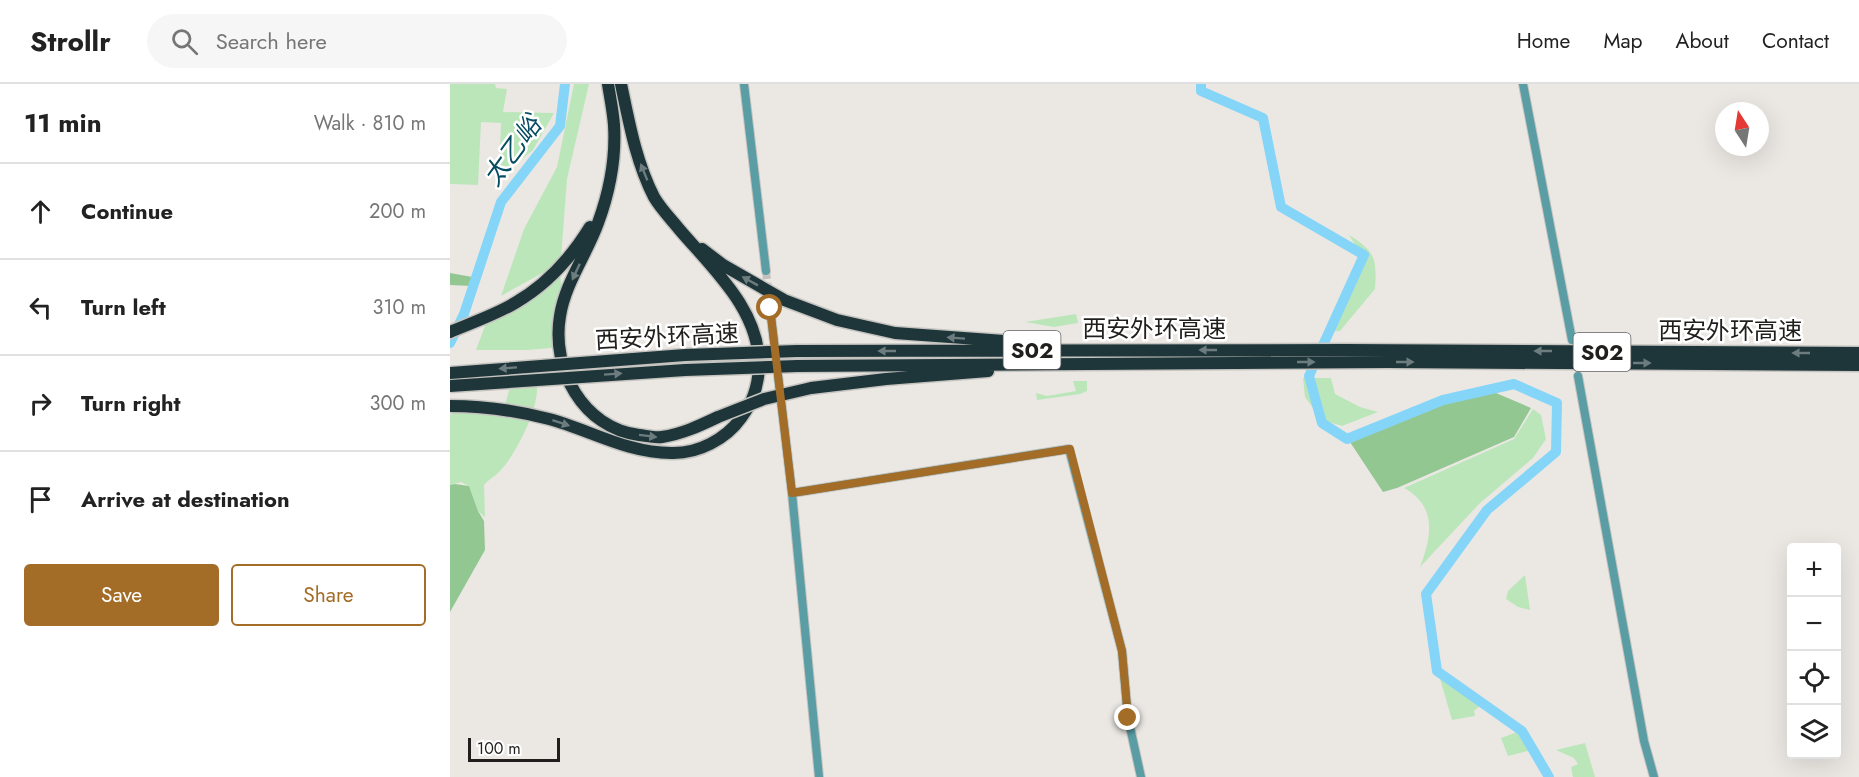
<!DOCTYPE html>
<html lang="en">
<head>
<meta charset="utf-8">
<style>
	body { margin:0; font-family:Jost,"Noto Sans SC",sans-serif; background:#f6f6f6; color:#222 }
	.controls { position:absolute; right:18px; bottom:18px; display:grid; overflow:hidden; border-radius:6px; box-shadow:0 6px 24px #0002 }
	.controls button { width:54px; height:54px; display:grid; place-items:center; padding:0; border:0; border-bottom:2px solid #e0e0e0; background:#fff; color:#222; font:30px sans-serif }
	.compass { position:absolute; left:1265px; top:18px; width:54px; height:54px; border-radius:50%; background:#fff; box-shadow:0 6px 24px #0002; rotate:348deg }
	.scale { position:absolute; left:18px; bottom:15px; width:92px; box-sizing:border-box; padding-left:6px; border:3px solid #201f1d; border-top:0; font-size:16px; line-height:21px; white-space:nowrap; color:#201f1d; -webkit-text-stroke:4px #fff; paint-order:stroke }
	.stop { position:absolute; width:18px; height:18px; margin:-14px; border:4px solid #a36d28; border-radius:50%; background:#fff }
	.stop.end { background:#a36d28; border-color:#fff; box-shadow:0 2px 6px #0008 }
	.list { margin:0; padding:0; list-style:none }
	h2 { display:flex; justify-content:space-between; align-items:center; height:78px; margin:0; padding:0 24px; font-size:26px }
	h2 small { font-size:20px; font-weight:400; color:#767676 }
	.list li { display:grid; grid-template-columns:39px 1fr auto; gap:18px; align-items:center; box-sizing:border-box; height:96px; padding:0 24px; border-top:2px solid #e0e0e0 }
	.list b { display:block; font-size:22px; white-space:nowrap }
	.list em { font-size:20px; font-style:normal; color:#767676 }
	.actions { display:flex; gap:12px; padding:18px 24px }
	.actions a { flex:1; padding:14px 0; border:2px solid #a36d28; border-radius:6px; text-align:center; font-size:21px; color:#a36d28 }
	.actions .main { background:#a36d28; color:#fff }
	.icon { flex:none; width:33px; height:33px; fill:none; stroke:currentColor; stroke-width:2; stroke-linecap:round; stroke-linejoin:round }
	.map { position:relative; flex:none; width:1409px; height:693px; overflow:hidden }
	header { display:flex; align-items:center; gap:36px; box-sizing:border-box; height:84px; padding:0 30px; background:#fff; border-bottom:2px solid #e0e0e0 }
	header strong { font-size:28px }
	nav { display:flex; gap:33px; margin-inline-start:auto; font-size:21px }
	.search { width:420px; height:54px; background:#f6f6f6; display:flex; align-items:center; gap:15px; box-sizing:border-box; padding:0 21px; border-radius:33px; color:#767676; font-size:22px }
	main { display:flex }
	aside { flex:1; background:#fff }
	.map>svg:first-child { display:block }
	.green { fill:#bbe6ba }
	.forest { fill:#93c792 }
	.lines { fill:none; stroke-linecap:round; stroke-linejoin:round }
	.river { stroke:#85d5f8; stroke-width:10 }
	.minor-tunnel { stroke:#c2c0bc; stroke-width:8; stroke-dasharray:8 4; stroke-linecap:butt }
	.minor-casing { stroke:#c6c4c0; stroke-width:10 }
	.highway-casing { stroke:#c6c4c0; stroke-width:15 }
	.minor { stroke:#5a9da4; stroke-width:8 }
	.highway { stroke:#1e3639; stroke-width:12 }
	.highway-bridge-casing { stroke:#c6c4c0; stroke-width:15; stroke-linecap:butt }
	.highway-bridge { stroke:#1e3639; stroke-width:12 }
	.oneway { fill:#6d7c7e }
	.route { stroke:#a36d28; stroke-width:8 }
	.labels { text-anchor:middle; stroke-width:5; stroke-linejoin:round; paint-order:stroke }
	.shield { fill:#fff; stroke:#636261; stroke-width:1.5 }
	.shield-label { font-size:22px; font-weight:bold; fill:#201f1d }
	.street-label { font-size:24px; fill:#201f1d; stroke:#fff }
	.water-label { font-size:26px; font-style:italic; fill:#064c63; stroke:#fff }
</style>
</head>
<body>
<header>
<strong>Strollr</strong>
<div class="search"><svg class="icon" aria-label="search" viewBox="0 0 24 24"><circle cx="10" cy="10" r="6"/><path d="M15 15l6 6"/></svg>Search here</div>
<nav><a>Home</a><a>Map</a><a>About</a><a>Contact</a></nav>
</header>
<main>
<aside>
<h2>11 min<small>Walk · 810 m</small></h2>
<ul class="list">
<li><svg class="icon" aria-label="ahead" viewBox="0 0 24 24"><path d="M12 20V5M6 11l6-6 6 6"/></svg><div><b>Continue</b></div><em>200 m</em></li>
<li><svg class="icon" aria-label="left" viewBox="0 0 24 24"><path d="M17 20v-9H6M10 6l-5 5 5 5"/></svg><div><b>Turn left</b></div><em>310 m</em></li>
<li><svg class="icon" aria-label="right" viewBox="0 0 24 24"><path d="M7 20v-9h11M14 6l5 5-5 5"/></svg><div><b>Turn right</b></div><em>300 m</em></li>
<li><svg class="icon" aria-label="arrive" viewBox="0 0 24 24"><path d="M6 21V4h12l-3 4 3 4H6"/></svg><div><b>Arrive at destination</b></div></li>
</ul>
<div class="actions"><a class="main">Save</a><a>Share</a></div>
</aside>
<div class="map">
<svg width="1409" height="693" viewBox="0 0 1409 693">
	<rect width="100%" height="100%" fill="#ebe8e4"/>
	<path class="green" d="M0 0H45L46 4 57 5 53 28 104 29 83 66 49 93 51 39 31 38 28 101 0 100Z
		M124 0H139L117 95 110 187 114 234 113 263 77 266H26L39 231 100 196 96 187 51 212 74 145 107 83Z
		M899 151C925 167 927 174 925 205L890 247 875 248C892 225 917 198 908 167 907 162 902 156 899 151Z
		M626 230 628 239 604 243 575 238Z
		M853 294H881L885 310 910 323 928 328 892 342 872 336 855 313Z
		M623 297H637V307L630 310 587 316 586 309 597 312 626 307Z
		M87 301C89 325 66 371 49 388 44 393 38 396 34 401L35 433 28 427 19 402 11 398 0 401V332L3 326 52 332 60 303Z
		M1083 325 1091 331 1096 355 1083 374 1030 419 970 483C982 452 987 422 954 404L1064 355Z
		M1075 491 1080 526 1068 523 1056 515 1058 507Z
		M988 588 1031 621 1024 627 1025 632 1002 636Z
		M1070 647 1086 665 1058 672 1051 654Z
		M1135 659 1145 693H1123L1121 683 1128 680 1124 674 1106 666Z"/>
	<path class="forest" d="M0 189 28 194 21 202 0 201Z
		M1024 306 1046 309 1081 324 1064 353 947 404 933 408 896 352 939 342Z
		M5 400 19 402 28 427 34 437 35 466 0 528V401Z"/>
	<g class="lines">
		<path class="river" d="M751 0V7L813 34 831 123 914 171 859 292 872 339 897 355 993 316 1064 300 1107 319 1106 368 1037 426 976 510 987 587 1072 647 1099 693
			M0 259 14 230 51 118 110 42 115 0"/>
		<path class="minor-tunnel" d="M316 187 320 224"/>
		<defs>
			<path id="minor" d="M294 0 316 187
				M1073 0 1122 256
				M320 224 342 409 619 365 672 567 678 634 691 693
				M1128 292 1194 657 1204 693
				M342 409 369 693"/>
			<path id="highway" d="M158 0C160 13 163 27 164 41 166 73 159 109 148 139 137 170 115 199 110 232 101 285 133 344 189 351 197 352 205 354 212 353 232 350 249 342 268 333
				M252 165 273 181 334 216 387 236 445 249 581 259
				M0 248C21 239 45 231 65 219 96 201 121 174 140 143
				M347 267 896 266 1409 269
				M347 282 938 278 1409 281
				M361 304 436 295 538 287
				M0 322C32 322 68 327 99 335 140 346 177 369 221 369 248 370 276 355 291 334 302 320 308 301 309 284 311 227 263 185 229 145 221 135 211 125 204 113 186 78 179 38 171 0"/>
		</defs>
		<use href="#minor" class="minor-casing"/>
		<use href="#highway" class="highway-casing"/>
		<use href="#minor" class="minor"/>
		<use href="#highway" class="highway"/>
		<defs>
			<path id="highway-bridge" d="M0 289 235 271 347 267
				M0 302 235 286 347 282
				M268 333 314 315 361 304"/>
		</defs>
		<use href="#highway-bridge" class="highway-bridge-casing"/>
		<use href="#highway-bridge" class="highway-bridge"/>
	</g>
	<defs><path id="oneway-solid" d="M-6-.8H1V-3.2L6.5 0L1 3.2V.8H-6Z" transform="scale(1.5)"/></defs>
	<g class="oneway">
		<use href="#oneway-solid" transform="translate(194 88) rotate(-112)"/>
		<use href="#oneway-solid" transform="translate(126 188) rotate(115)"/>
		<use href="#oneway-solid" transform="translate(300 197) rotate(-151)"/>
		<use href="#oneway-solid" transform="translate(506 254) rotate(-176)"/>
		<use href="#oneway-solid" transform="translate(758 266) rotate(-180)"/>
		<use href="#oneway-solid" transform="translate(437 267) rotate(180)"/>
		<use href="#oneway-solid" transform="translate(1093 267) rotate(-180)"/>
		<use href="#oneway-solid" transform="translate(1351 269) rotate(-180)"/>
		<use href="#oneway-solid" transform="translate(856 278)"/>
		<use href="#oneway-solid" transform="translate(955 278)"/>
		<use href="#oneway-solid" transform="translate(1192 279)"/>
		<use href="#oneway-solid" transform="translate(58 284) rotate(176)"/>
		<use href="#oneway-solid" transform="translate(163 290) rotate(-4)"/>
		<use href="#oneway-solid" transform="translate(111 339) rotate(18)"/>
		<use href="#oneway-solid" transform="translate(198 352) rotate(7)"/>
	</g>
	<g class="lines">
		<path class="route" d="M320 224 342 409 620 365 672 567 678 634"/>
	</g>
	<g class="labels">
		<g class="shield">
			<rect x="553.5" y="247" width="57" height="38" rx="4.5"/>
			<rect x="1123.5" y="249" width="57" height="38" rx="4.5"/>
		</g>
		<g class="shield-label">
			<text x="582" y="274">S02</text>
			<text x="1152" y="276">S02</text>
		</g>
		<g class="street-label">
			<text x="704" y="253">西安外环高速</text>
			<text x="1280" y="255">西安外环高速</text>
			<text transform="translate(217 253) rotate(-3)" y="8">西安外环高速</text>
		</g>
		<g class="water-label">
			<text transform="translate(62 67) rotate(-54)" y="9">太乙峪</text>
		</g>
	</g>
</svg>
<div class="controls">
<button>+</button>
<button>−</button>
<button><svg class="icon" aria-label="locate" viewBox="0 0 24 24"><circle cx="12" cy="12" r="6"/><path d="M12 2v4M12 18v4M2 12h4M18 12h4"/></svg></button>
<button><svg class="icon" aria-label="layers" viewBox="0 0 24 24"><path d="M12 4l9 5-9 5-9-5zM3 14l9 5 9-5"/></svg></button>
</div>
<svg class="compass" viewBox="-18 -18 36 36"><path d="M0-13l5 13h-10z" fill="#e53935"/><path d="M0 13l5-13h-10z" fill="#767676"/></svg>
<div class="scale">100 m</div>
<div class="stop" style="left:320px;top:224px"></div>
<div class="stop end" style="left:678px;top:634px"></div>
</div>
</main>
</body>
</html>
